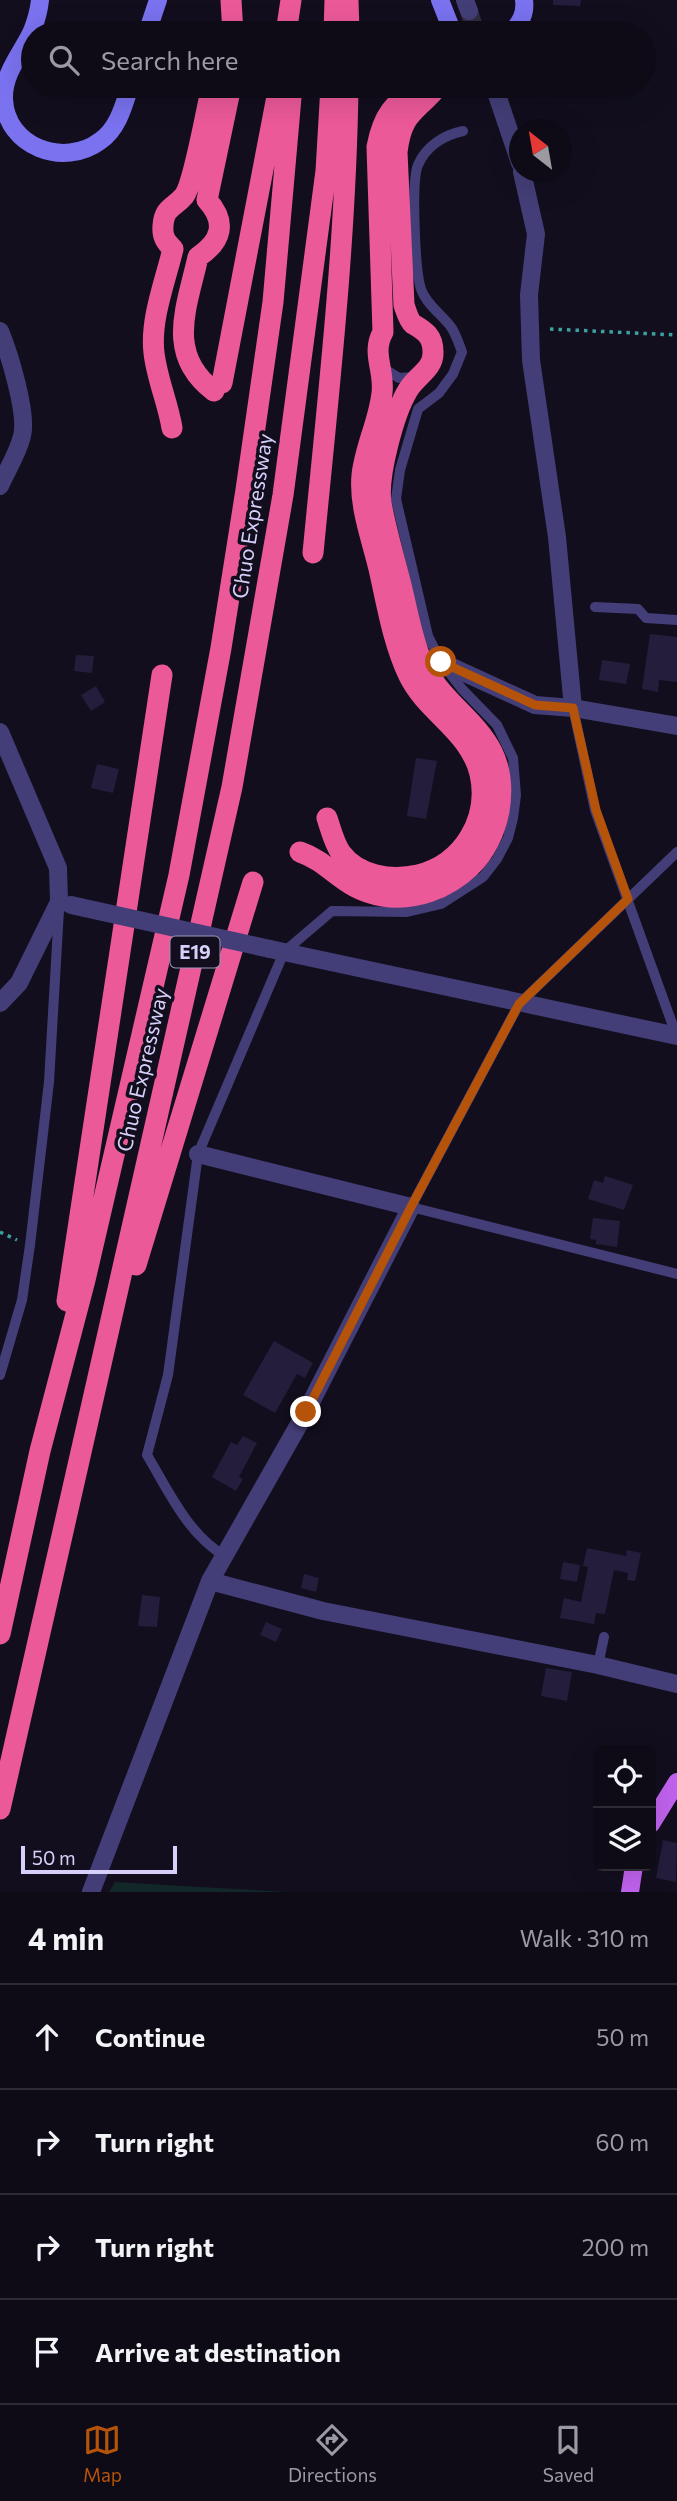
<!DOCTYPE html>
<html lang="en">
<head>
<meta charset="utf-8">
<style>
	body { margin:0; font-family:Commissioner,sans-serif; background:#1c1823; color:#f1f3f6 }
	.controls { position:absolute; right:21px; bottom:21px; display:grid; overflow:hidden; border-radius:10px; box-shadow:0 7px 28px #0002 }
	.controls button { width:63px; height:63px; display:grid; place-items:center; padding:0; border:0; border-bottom:2px solid #2e2b35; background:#0e0a16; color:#f1f3f6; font:35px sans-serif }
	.compass { position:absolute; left:509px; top:119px; width:63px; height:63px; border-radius:50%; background:#0e0a16; box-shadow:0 7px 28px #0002; rotate:329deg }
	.scale { position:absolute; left:21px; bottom:18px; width:156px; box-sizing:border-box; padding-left:7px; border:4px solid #d7d0fa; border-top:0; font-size:19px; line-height:24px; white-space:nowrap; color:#d7d0fa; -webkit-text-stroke:5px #120e1e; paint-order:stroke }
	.stop { position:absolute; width:21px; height:21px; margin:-16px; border:5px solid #b45309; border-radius:50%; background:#fff }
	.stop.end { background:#b45309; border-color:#fff; box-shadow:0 2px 7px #0008 }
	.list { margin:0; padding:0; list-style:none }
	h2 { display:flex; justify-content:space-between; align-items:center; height:91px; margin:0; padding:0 28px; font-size:30px }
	h2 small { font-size:23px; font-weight:400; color:#9b9aa1 }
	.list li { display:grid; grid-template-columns:46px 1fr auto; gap:21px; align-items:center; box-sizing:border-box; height:105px; padding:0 28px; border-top:2px solid #2e2b35 }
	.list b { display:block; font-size:26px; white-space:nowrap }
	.list em { font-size:23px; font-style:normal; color:#9b9aa1 }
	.icon { flex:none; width:38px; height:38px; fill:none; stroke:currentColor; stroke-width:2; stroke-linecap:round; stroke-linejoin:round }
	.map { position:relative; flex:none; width:677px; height:1892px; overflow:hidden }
	.search { position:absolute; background:#0e0a16; box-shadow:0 7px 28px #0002; left:21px; right:21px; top:21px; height:77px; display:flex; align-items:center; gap:18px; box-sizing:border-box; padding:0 24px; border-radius:38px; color:#9b9aa1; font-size:26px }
	.sheet { height:511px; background:#0e0a16 }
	nav { display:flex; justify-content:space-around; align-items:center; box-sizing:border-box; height:98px; border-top:2px solid #2e2b35; background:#0e0a16; font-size:19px; color:#9b9aa1 }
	nav a { display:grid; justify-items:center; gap:4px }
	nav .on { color:#b45309 }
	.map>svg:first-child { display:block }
	.green { fill:#122727 }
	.building { fill:#241d3c }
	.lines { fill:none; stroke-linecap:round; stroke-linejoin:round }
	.street-tunnel { stroke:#302b3f; stroke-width:18; stroke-dasharray:18 9; stroke-linecap:butt }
	.path { stroke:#3aa3a2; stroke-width:3.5; stroke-dasharray:3.5 5; stroke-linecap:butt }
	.lane { stroke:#433e77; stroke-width:10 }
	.street { stroke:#433e77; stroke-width:18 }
	.secondary { stroke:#7a72ef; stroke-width:18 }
	.primary { stroke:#c063ee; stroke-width:18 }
	.highway { stroke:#ec5999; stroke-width:21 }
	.street-bridge { stroke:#433e77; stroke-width:18 }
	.route { stroke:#b45309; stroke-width:9 }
	.labels { text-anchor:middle; stroke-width:7; stroke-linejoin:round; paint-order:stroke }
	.shield { fill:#120e1e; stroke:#9c96b8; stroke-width:2 }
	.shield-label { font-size:19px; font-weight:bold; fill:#d7d0fa }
	.street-label { font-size:21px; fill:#d7d0fa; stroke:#120e1e }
</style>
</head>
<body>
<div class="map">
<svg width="677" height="1892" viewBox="0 0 677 1892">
	<rect width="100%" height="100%" fill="#120e1e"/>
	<path class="green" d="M115 1882 288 1892H109Z"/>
	<path class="building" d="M553 0H581L580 6 553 5Z
		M650 634 677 637V682L659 680 658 692 642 689Z
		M76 655 94 656 92 673 74 671Z
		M602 660 630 664 626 684 599 680Z
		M96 686 105 702 91 711 81 695Z
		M416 758 437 761 426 819 407 816Z
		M97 764 119 769 113 793 91 788Z
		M605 1176 633 1185 624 1210 588 1199 594 1180 603 1183Z
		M593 1218 620 1221 617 1247 596 1244V1240L590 1239Z
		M274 1341 313 1363 305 1378 297 1374 275 1413 243 1395Z
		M243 1436 257 1443 239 1477 243 1479 236 1491 212 1477 231 1442 237 1445Z
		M587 1548 626 1556 627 1550 641 1553 635 1581 627 1580 628 1573 614 1570 605 1614 596 1613 594 1624 560 1618 564 1598 581 1602 588 1567 583 1566Z
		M563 1562 580 1565 577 1582 560 1579Z
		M304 1574 319 1578 316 1592 301 1588Z
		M142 1595 160 1597 157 1627 138 1626Z
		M266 1622 282 1629 276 1642 260 1635Z
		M546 1668 572 1672 567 1701 541 1696Z
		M663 1840 677 1843 676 1882 656 1878Z"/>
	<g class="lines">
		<path class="street-tunnel" d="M469 11 476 33"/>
		<path class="path" d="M550 329 677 335
			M0 1232 17 1240"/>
		<path class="lane" d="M383 368 399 378 413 377
			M595 607 638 609 646 618 677 620
			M573 708 595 810 677 1037
			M677 852 519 1004 411 1207 677 1274
			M0 1375 22 1300 30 1245 49 1082 59 910
			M225 1556C188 1535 168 1490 147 1455L168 1375 198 1154 284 952 332 911 407 912 441 904 483 877 497 859 508 838 513 818 516 795 513 758 497 725 462 689 441 662 428 636 396 499 400 470 418 409 439 393 453 374 462 352C459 344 456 334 451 327 442 315 426 304 421 289 415 271 411 181 418 165 426 146 444 135 463 131
			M598 1665 604 1637"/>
		<path class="street" d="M465 0 469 11
			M496 92 520 163
			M522 172 536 234 529 295 531 360 557 537 573 708
			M0 331C9 353 28 414 22 436 18 453 7 470 0 486
			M441 662 535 705 573 708 677 726
			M0 732 58 868 59 902 19 983 0 1003
			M270 949 677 1036
			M210 1581 323 1611 598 1665 677 1684
			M91 1892 210 1581 306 1412 411 1207 198 1154"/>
		<path class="secondary" d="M40 0C39 10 36 21 32 31 22 53 3 73 4 99 6 147 64 168 100 141 118 129 124 105 130 86
			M440 0 453 33
			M147 33 158 0
			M511 33C520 23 526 14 524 0"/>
		<path class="primary" d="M651 1824 677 1782
			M630 1892 634 1866"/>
		<path class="highway" d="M231 0 233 33
			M348 0 349 33
			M286 33 291 0
			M334 33 335 0
			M222 383 279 86
			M214 391C165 354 187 307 198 257 222 241 227 222 207 200L231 86
			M172 428C168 403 157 379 154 353 150 320 165 282 173 249 166 242 162 237 163 226 164 207 174 208 184 196 194 183 207 106 212 86
			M313 553C328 398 346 242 348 86
			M327 818C331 830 334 843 341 853 358 876 391 881 418 875 463 864 490 819 480 774 470 731 427 713 409 676 393 643 387 604 379 569 372 539 359 506 362 475 365 447 379 421 382 393 385 370 371 353 383 332L377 147C383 115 393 104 420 86
			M300 852C332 863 343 890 383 896 415 901 447 889 470 867 485 853 495 832 499 811 513 729 444 717 420 657 411 634 407 609 401 585 394 558 386 530 381 503 377 476 394 413 408 390 416 376 434 369 433 352 433 336 425 331 413 324 409 321 406 311 404 305L397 152C402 111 416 113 438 86
			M136 1265 253 882
			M67 1301 162 675
			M0 1634 40 1451 85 1280 179 875 221 648 246 490 273 302 292 86
			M0 1809 232 787 283 495 326 171 331 86"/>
		<path class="street-bridge" d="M71 905 270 949"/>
	</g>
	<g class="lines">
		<path class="route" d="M306 1412 411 1207 519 1004 628 899 596 810 573 708 535 705 441 662"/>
	</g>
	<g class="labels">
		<rect class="shield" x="170.5" y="936.5" width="49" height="31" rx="5"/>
		<g class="shield-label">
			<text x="195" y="959">E19</text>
		</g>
		<g class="street-label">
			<text transform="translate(253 516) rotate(-81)" y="7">Chuo Expressway</text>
			<text transform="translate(143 1070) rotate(-77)" y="7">Chuo Expressway</text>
		</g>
	</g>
</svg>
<div class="controls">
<button><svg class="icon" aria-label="locate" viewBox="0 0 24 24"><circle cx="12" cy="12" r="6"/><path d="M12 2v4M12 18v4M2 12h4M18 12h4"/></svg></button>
<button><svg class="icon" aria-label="layers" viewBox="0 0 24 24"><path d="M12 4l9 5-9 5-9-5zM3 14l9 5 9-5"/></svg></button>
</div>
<svg class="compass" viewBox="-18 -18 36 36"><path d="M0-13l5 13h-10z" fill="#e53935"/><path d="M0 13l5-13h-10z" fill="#9b9aa1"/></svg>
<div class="scale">50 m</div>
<div class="stop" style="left:441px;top:662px"></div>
<div class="stop end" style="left:306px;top:1412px"></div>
<div class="search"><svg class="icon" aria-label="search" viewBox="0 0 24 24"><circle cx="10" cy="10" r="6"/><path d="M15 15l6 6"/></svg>Search here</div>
</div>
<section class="sheet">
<h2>4 min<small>Walk · 310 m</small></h2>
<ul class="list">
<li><svg class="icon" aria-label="ahead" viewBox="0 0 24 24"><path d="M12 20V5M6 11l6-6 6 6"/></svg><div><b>Continue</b></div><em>50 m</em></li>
<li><svg class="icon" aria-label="right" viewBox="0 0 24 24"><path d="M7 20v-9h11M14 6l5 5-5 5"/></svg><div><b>Turn right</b></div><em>60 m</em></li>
<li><svg class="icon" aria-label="right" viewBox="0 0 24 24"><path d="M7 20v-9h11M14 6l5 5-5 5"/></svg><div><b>Turn right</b></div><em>200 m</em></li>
<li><svg class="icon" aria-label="arrive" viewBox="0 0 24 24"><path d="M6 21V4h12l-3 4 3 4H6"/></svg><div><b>Arrive at destination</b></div></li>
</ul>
</section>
<nav>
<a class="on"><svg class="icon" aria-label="map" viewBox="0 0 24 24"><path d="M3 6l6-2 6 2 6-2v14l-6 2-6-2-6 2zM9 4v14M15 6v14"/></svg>Map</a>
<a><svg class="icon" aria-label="directions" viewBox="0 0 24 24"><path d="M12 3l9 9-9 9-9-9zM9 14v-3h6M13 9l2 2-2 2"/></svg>Directions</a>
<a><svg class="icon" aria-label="saved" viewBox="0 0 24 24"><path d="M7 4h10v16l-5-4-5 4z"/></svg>Saved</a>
</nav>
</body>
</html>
